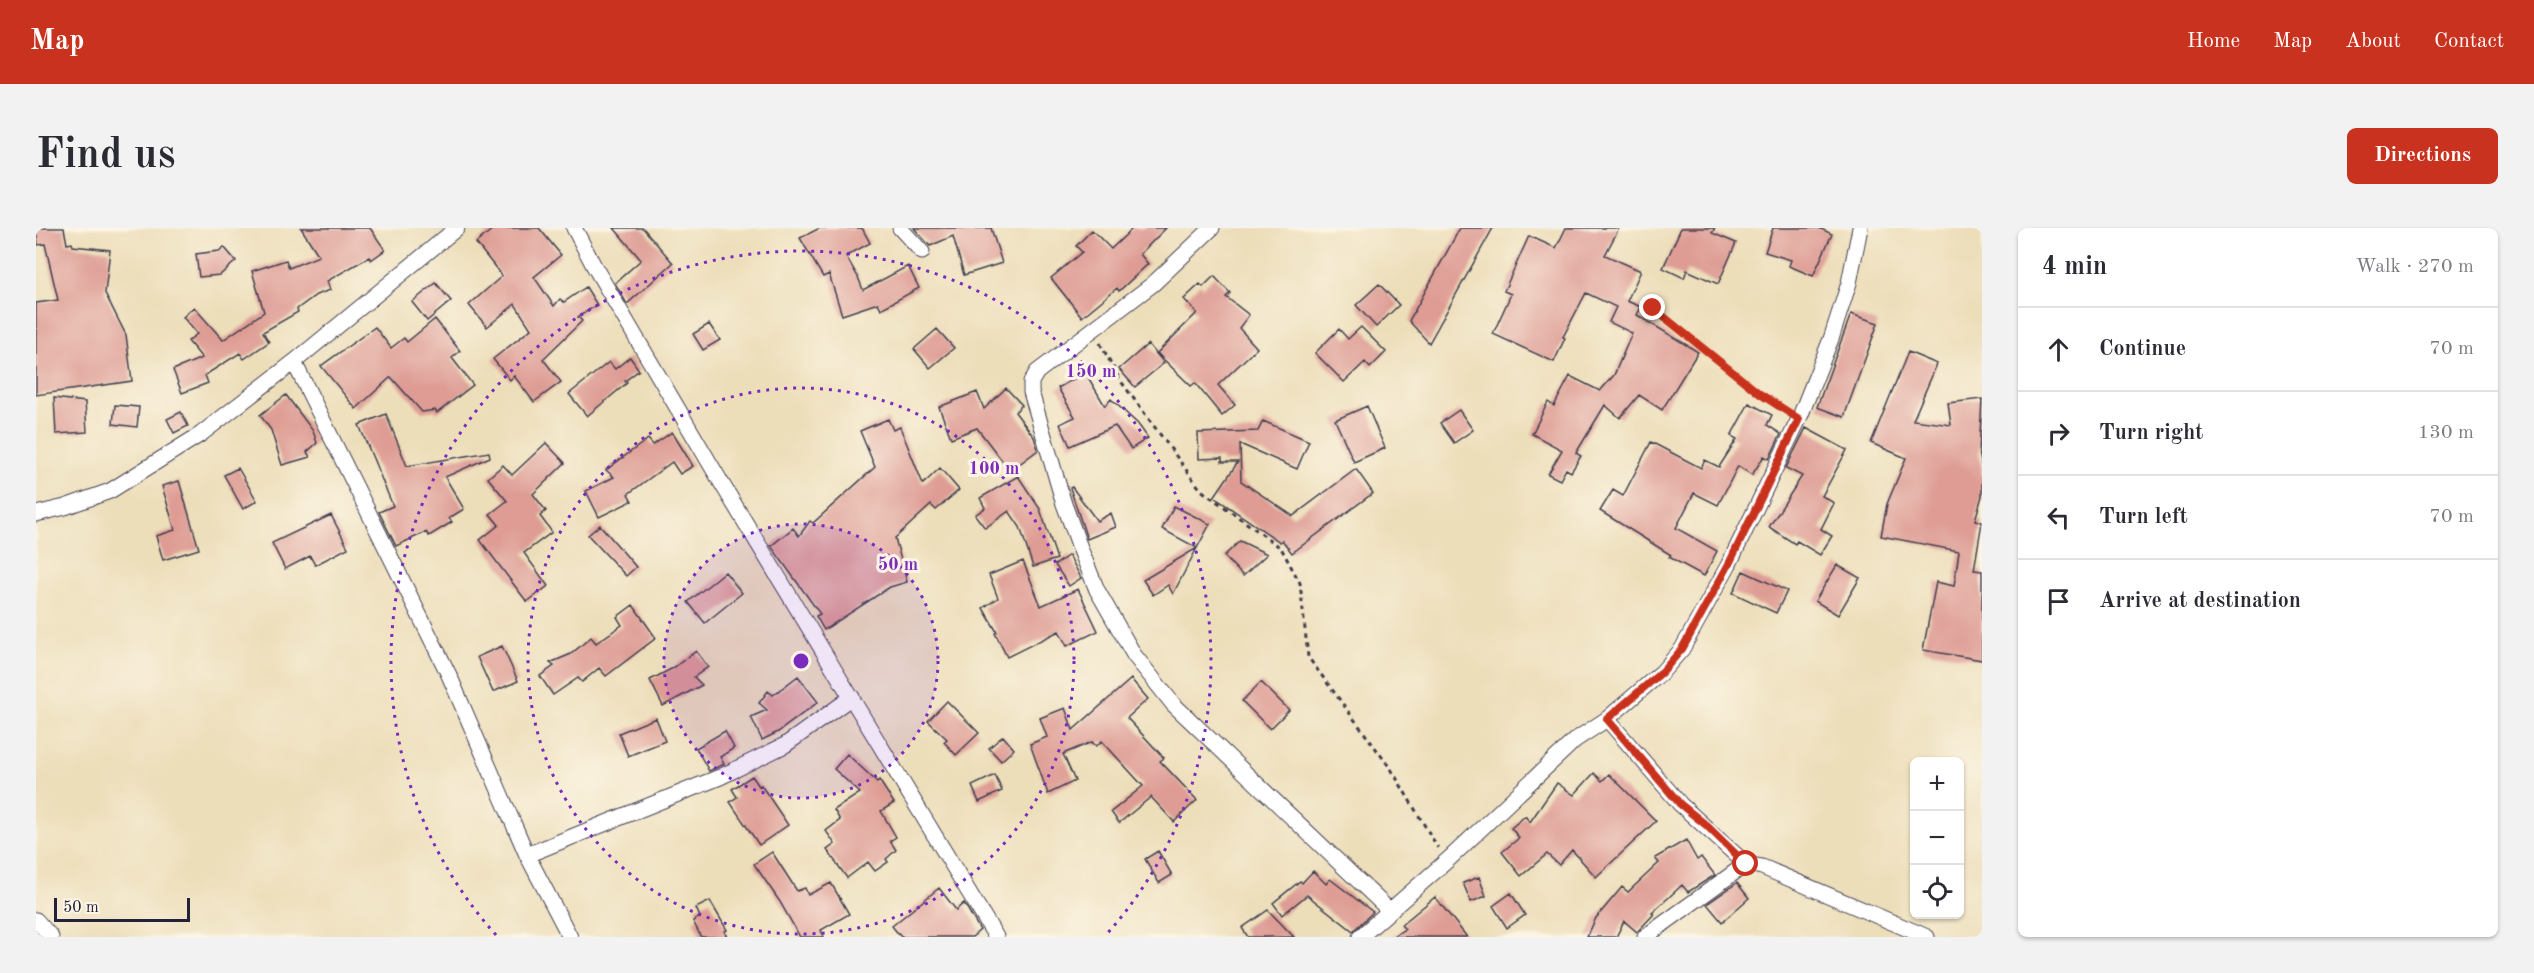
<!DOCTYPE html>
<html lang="en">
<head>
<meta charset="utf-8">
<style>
	body { margin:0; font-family:"Old Standard TT",serif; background:#f2f2f3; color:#2b2b33 }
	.controls { position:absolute; right:18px; bottom:18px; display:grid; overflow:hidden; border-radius:9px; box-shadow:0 2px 4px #0004 }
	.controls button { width:54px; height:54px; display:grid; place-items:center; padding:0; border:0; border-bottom:2px solid #e1e1e2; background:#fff; color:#2b2b33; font:30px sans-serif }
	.scale { position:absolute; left:18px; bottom:15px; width:136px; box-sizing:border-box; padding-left:6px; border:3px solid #22223b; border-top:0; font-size:16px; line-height:21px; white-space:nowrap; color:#22223b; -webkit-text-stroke:4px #fcf5e5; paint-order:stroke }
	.stop { position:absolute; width:18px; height:18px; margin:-14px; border:4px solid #c8321e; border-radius:50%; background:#fff }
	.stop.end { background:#c8321e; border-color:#fff; box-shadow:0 2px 6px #0008 }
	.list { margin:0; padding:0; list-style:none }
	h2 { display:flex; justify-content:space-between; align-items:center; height:78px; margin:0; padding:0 24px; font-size:26px }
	h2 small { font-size:20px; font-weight:400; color:#7c7c81 }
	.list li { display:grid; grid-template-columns:39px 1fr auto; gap:18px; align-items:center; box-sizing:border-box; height:84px; padding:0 24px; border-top:2px solid #e1e1e2 }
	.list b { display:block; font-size:22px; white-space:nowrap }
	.list em { font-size:20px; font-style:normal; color:#7c7c81 }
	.icon { flex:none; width:33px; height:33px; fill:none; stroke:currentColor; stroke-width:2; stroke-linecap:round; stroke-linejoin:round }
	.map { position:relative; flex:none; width:1946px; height:709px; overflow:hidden; border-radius:9px }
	header { display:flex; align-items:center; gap:36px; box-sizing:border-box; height:84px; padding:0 30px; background:#c8321e; color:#fff }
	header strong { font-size:28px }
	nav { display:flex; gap:33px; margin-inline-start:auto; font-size:21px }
	.intro { display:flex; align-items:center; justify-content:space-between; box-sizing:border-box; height:144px; padding:0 36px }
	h1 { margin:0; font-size:42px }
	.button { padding:15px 27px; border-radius:9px; background:#c8321e; color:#fff; font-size:21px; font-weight:700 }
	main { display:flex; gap:36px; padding:0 36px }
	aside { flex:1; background:#fff; border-radius:9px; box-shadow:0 2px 4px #0004 }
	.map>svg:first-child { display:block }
	.building { fill:#de9c94 }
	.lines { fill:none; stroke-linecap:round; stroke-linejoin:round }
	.street-casing { stroke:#403e4e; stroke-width:17 }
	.path { stroke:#403e4e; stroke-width:3; stroke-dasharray:4.5 4.5; stroke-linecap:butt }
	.street { stroke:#fff; stroke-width:15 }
	.route { stroke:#c8321e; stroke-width:8 }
	.ring { fill:none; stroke:#7b2cbf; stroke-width:3; stroke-dasharray:3 6 }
	.centre { fill:#7b2cbf; stroke:#fcf5e5; stroke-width:3 }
	.ring-label { font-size:18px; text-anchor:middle; font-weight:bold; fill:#7b2cbf; stroke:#fcf5e5; stroke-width:6; stroke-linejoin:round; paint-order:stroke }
</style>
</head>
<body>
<header>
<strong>Map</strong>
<nav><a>Home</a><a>Map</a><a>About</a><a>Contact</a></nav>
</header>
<div class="intro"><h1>Find us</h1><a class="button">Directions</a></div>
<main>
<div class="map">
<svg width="1946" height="709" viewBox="0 0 1946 709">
	<rect width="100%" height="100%" fill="#fcf5e5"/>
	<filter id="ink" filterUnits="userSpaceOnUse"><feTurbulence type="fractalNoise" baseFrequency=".0167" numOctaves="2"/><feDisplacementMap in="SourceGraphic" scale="12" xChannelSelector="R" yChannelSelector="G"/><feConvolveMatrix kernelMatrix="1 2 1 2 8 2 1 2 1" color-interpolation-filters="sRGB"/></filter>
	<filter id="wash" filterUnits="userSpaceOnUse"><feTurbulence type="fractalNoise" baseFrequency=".008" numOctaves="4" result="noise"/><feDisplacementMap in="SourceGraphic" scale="24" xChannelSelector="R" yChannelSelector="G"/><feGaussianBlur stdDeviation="1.35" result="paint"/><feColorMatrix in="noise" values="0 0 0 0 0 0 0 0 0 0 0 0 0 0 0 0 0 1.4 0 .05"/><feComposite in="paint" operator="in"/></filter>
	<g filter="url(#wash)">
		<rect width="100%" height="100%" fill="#eddeba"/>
		<g id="blocks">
			<path class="building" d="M0 0H28L31 16 36 15 37 18 74 22 69 65 90 107 96 153 0 167V75L22 72 9 16 2 17Z
				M265 0H334L349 22 335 32 333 29 291 53 294 62 280 67 261 81 262 84 227 104 233 114 208 131 204 125 169 147 172 155 146 165 137 142 166 130 152 113 161 106 147 89 158 79 187 112 228 84 216 43 250 32 253 40 283 28Z
				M458 0H503L525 27 498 49 518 78 524 71 528 74 550 59 561 77 542 89 546 93 507 131 525 154 498 174 478 148 474 152 457 131 495 101 479 76 451 99 433 77 466 48 440 15Z
				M578 0H607L637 35 591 76 579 55 605 32Z
				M784 0H826L834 15 810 28 822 49 827 62 872 38 883 60 845 81 842 75 806 87 793 46 787 49 764 10Z
				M878 0H955L966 35 928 47 917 8 894 18Z
				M1097 0H1130L1104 26 1112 36 1083 63 1081 60 1046 89 1015 50 1046 24 1040 18 1056 2 1075 21Z
				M1424 0H1457L1393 115 1373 93Z
				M1530 0H1583L1569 27 1605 43 1591 73 1605 79 1601 87 1662 124 1626 182 1603 167 1584 190 1569 177 1540 225 1545 228 1535 244 1530 241 1524 252 1512 246 1526 222 1496 206 1512 174 1518 178 1534 148 1564 163 1578 147 1596 105 1573 94 1580 79 1550 65 1527 109 1529 110 1518 134 1457 106 1475 66 1468 63 1493 8 1520 20Z
				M1645 0H1679L1676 5 1700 15 1682 56 1651 42 1648 50 1627 40Z
				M1737 0H1783L1796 6 1777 48 1753 38 1755 32 1729 24Z
				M188 19 200 33 184 47 163 49 160 26 183 23Z
				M1178 48 1194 65 1190 69 1213 87 1203 100 1221 120 1182 157 1199 177 1186 188 1159 155 1155 158 1121 125 1161 85 1148 71 1164 56 1167 59Z
				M400 55 415 73 391 93 376 74Z
				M1343 56 1363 77 1340 99 1320 77Z
				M1815 86 1842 95 1808 189 1781 179Z
				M399 91 424 123 416 130 437 157 401 185 399 182 386 184 355 149 320 181 285 138 339 99 355 120 368 110 371 114Z
				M673 96 684 112 667 122 657 106Z
				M1325 99 1350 124 1334 140 1329 134 1308 154 1279 125 1303 101 1312 111Z
				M901 101 918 120 894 140 878 121Z
				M1112 116 1128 135 1099 159 1083 141Z
				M1872 124 1901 136 1877 192 1915 197 1912 175 1946 171 1943 224 1946 240V268L1939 292 1946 294 1938 342 1946 343V432L1887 422 1900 354 1918 358 1923 323 1845 308 1851 276 1870 230 1835 215Z
				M594 129 603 142 589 153 591 155 551 188 533 166 573 134 579 141Z
				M1049 144 1069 178 1075 171 1102 196 1112 210 1095 221 1079 198 1034 218 1024 196 1039 189 1022 160Z
				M970 160 986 177 979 184 998 209 1002 222 974 243 941 200 915 210 903 179 941 164 948 181Z
				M250 167 277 203 281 215 271 224 274 229 246 237 235 202 224 187Z
				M18 170 49 174 51 204 20 206Z
				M1713 175 1736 187 1731 197 1745 206 1733 231 1728 228 1716 247 1702 238 1682 277 1658 265 1640 300 1681 323 1668 348 1633 329 1635 327 1564 283 1577 262 1587 268 1615 214 1665 240 1669 232 1683 239 1701 211 1695 208Z
				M79 177 103 179 101 199 77 196Z
				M1331 178 1349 220 1318 234 1299 192Z
				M1423 182 1437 202 1418 215 1404 195Z
				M145 184 152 198 138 205 131 191Z
				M350 186 371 238 453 224 454 229 409 249 428 281 413 290 416 294 393 308 390 304 360 318 343 284 357 278 323 197Z
				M852 191 857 202 864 199 887 256 904 240 923 262 900 282 895 277 859 310 871 354 854 359 788 402 780 388 784 386 735 318 757 300 763 308 774 293 777 295 839 239 824 203Z
				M1227 193 1273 213 1261 241 1204 216 1205 253 1257 288 1320 241 1337 265 1256 325 1246 312 1244 314 1178 269 1202 234H1186V230L1163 231 1162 205 1222 203Z
				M1770 200 1811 222 1786 268 1798 275 1785 301 1796 308 1784 327 1761 313 1759 316 1733 299 1766 248 1750 240Z
				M636 204 657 238 644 246 636 234 592 266 596 273 563 289 550 263 578 249 570 242 612 211 617 217Z
				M510 215 529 235 497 266 510 283 504 288 516 304 488 325 512 358 491 374 444 312 463 297 454 286 471 273 452 250 467 237 476 247Z
				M202 240 221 273 207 281 188 247Z
				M982 248 1004 281 1021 331 997 339 984 299 973 283 949 300 939 287 949 280 944 270Z
				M143 253 163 321 127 332 120 308 139 302 126 258Z
				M1036 259 1061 293 1075 285 1080 299 1051 311 1034 260Z
				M1138 278 1174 296 1161 320 1126 301Z
				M295 287 312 320 279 337 274 328 249 341 236 315Z
				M564 297 600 339 590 348 552 307Z
				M1204 313 1231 326 1207 348 1188 328Z
				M1161 320 1137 366 1132 357 1117 367 1107 352Z
				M1033 327 1045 350 1033 358 1019 337Z
				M987 333 1005 378 1042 361 1062 403 1031 418 1023 403 971 429 959 405 961 404 947 380 962 370 953 347Z
				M1801 337 1824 350 1802 387 1779 373Z
				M1707 343 1751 363 1740 385 1697 365Z
				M689 344 706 365 669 395 652 374Z
				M597 377 620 410 570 448 563 440 546 454 542 450 517 467 504 448 518 438 514 435 535 426 555 409 560 415 586 397 581 389Z
				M466 418 482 453 457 464 441 429Z
				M660 423 672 439 658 449 666 457 627 478 614 452 637 440Z
				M762 448 782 474 742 504 726 512 715 489 731 482 723 475 732 463 737 467Z
				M1095 451 1112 471 1091 490 1128 530 1124 533 1161 572 1138 594 1115 569 1083 595 1075 584 1107 558 1066 513 1060 518 1056 514 1027 526 1039 553 1012 566 994 516 1011 509 1004 490 1029 480 1037 502Z
				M1225 454 1253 482 1234 501 1206 473Z
				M911 473 943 505 920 527 908 514 911 511 892 493Z
				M620 490 629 513 592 528 583 505Z
				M689 503 698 520 684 529 688 536 673 543 660 520Z
				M967 508 978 521 965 533 953 520Z
				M811 526 841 554 843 552 858 575 845 583 860 609 854 613 860 622 850 631 852 634 839 643 832 634 811 650 791 622 799 616 790 603 804 592 798 582 824 565 798 541Z
				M1558 545 1566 553 1573 546 1620 593 1560 649 1536 622 1523 637 1511 626 1485 648 1466 624 1483 610 1475 600 1489 588 1494 594 1521 555 1538 567Z
				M959 547 966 563 943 574 936 558Z
				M716 548 723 558 725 557 752 597 723 617 694 574 701 569 696 561Z
				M1650 612 1661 632 1665 629 1679 647 1652 664 1646 657 1616 685 1618 686 1601 704 1588 693 1580 709H1551L1560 690 1586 659 1592 664 1623 635 1619 630Z
				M1122 623 1136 647 1123 655 1109 631Z
				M736 624 761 663 769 660 772 667 795 655 813 686 785 702 788 709H764L744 674 718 636Z
				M1277 643 1290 656 1294 651 1337 684 1317 703 1271 667 1246 687 1237 675 1264 653 1266 655Z
				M1443 649 1450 668 1435 674 1427 655Z
				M1701 655 1713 670 1686 694 1671 676Z
				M903 660 920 682 928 675 944 702 936 709H865L856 698Z
				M1475 665 1489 687 1471 700 1457 678Z
				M1399 669 1431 709H1356L1369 701 1365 697Z
				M674 673 691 702 688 703 691 709H665L657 693 664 689 660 680Z
				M1232 682 1258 709H1212L1206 700Z"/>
		</g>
	</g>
	<g filter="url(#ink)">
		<use href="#blocks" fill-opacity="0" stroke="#403e4e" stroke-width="1.5"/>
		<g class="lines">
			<defs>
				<path id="street" d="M538 0 558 38 686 256 960 709
					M864 0 886 24
					M1176 0 1117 56 1001 144 995 154V164L1028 276 1046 325 1061 362 1098 427 1137 476 1354 683
					M258 134 413 447 491 627 534 709
					M0 286 29 279 74 263 165 206 258 134 421 0
					M1571 491 1644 576 1710 636 1726 639 1891 709
					M491 627 684 549 749 517 816 469
					M0 692 15 709
					M1324 709 1414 630 1539 512 1571 491 1626 444 1646 421 1693 336 1763 191 1795 111 1813 55 1824 0
					M1609 709 1710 636"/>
			</defs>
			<use href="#street" class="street-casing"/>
			<path class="path" d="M1617 80 1723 166 1749 182
				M1064 115 1084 152 1165 262 1245 320 1264 355 1272 429 1355 541 1402 620"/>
			<use href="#street" class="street"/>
		</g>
	</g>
	<g class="lines" filter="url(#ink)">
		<path class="route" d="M1617 80 1724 166 1763 191 1693 336 1646 421 1626 444 1571 491 1644 576 1670 597 1710 636"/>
	</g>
	<circle cx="765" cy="433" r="137" fill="#7b2cbf" fill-opacity=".12"/>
	<g class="ring">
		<circle cx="765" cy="433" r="137"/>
		<circle cx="765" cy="433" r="273"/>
		<path d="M460 707A410 410 0 1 1 1070 707"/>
	</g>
	<circle cx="765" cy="433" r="9" class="centre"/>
	<g class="ring-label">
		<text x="1055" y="149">150 m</text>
		<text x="958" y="246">100 m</text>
		<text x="862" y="342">50 m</text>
	</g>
</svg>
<div class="controls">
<button>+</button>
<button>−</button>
<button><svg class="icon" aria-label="locate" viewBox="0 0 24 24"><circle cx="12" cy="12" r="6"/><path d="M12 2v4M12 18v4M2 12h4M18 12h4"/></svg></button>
</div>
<div class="scale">50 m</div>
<div class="stop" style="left:1710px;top:636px"></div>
<div class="stop end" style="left:1617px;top:80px"></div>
</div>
<aside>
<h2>4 min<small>Walk · 270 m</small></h2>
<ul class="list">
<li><svg class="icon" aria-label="ahead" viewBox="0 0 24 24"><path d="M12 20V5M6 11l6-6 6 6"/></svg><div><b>Continue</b></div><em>70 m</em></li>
<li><svg class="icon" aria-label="right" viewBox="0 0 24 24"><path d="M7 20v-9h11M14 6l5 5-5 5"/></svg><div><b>Turn right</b></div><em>130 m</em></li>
<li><svg class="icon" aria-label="left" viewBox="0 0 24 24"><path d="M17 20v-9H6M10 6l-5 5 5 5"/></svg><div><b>Turn left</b></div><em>70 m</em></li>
<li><svg class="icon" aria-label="arrive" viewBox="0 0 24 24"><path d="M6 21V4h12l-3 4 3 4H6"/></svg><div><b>Arrive at destination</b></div></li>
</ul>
</aside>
</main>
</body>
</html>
